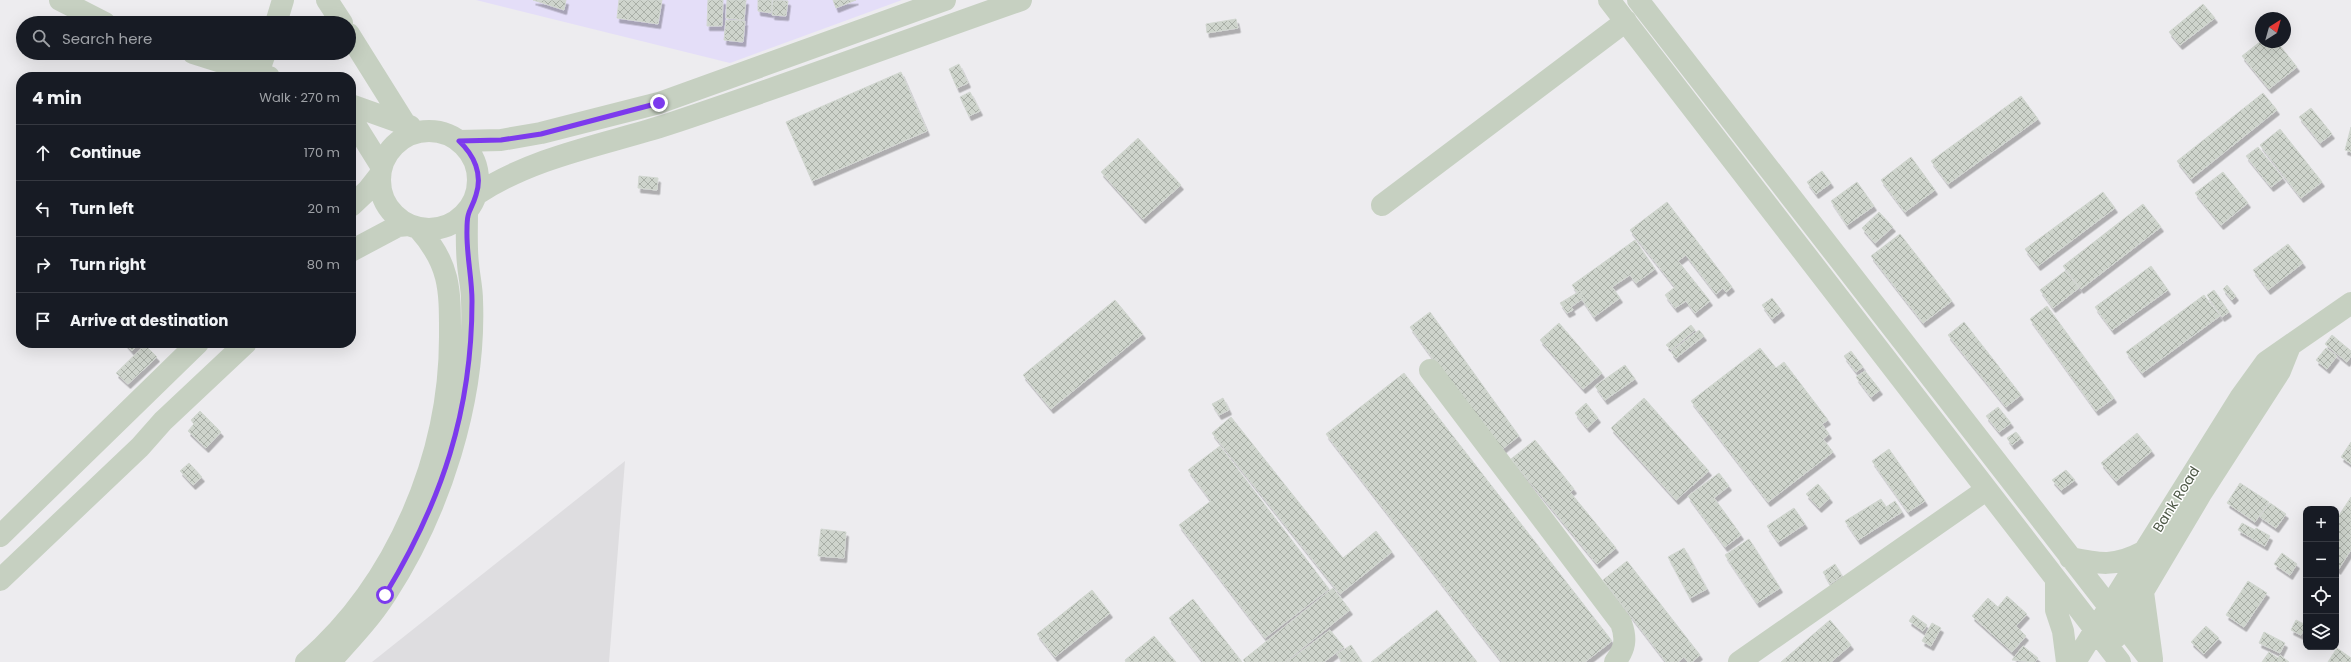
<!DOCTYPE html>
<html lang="en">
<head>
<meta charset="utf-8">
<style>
	body { margin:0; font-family:Poppins,sans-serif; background:#242831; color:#f1f3f6 }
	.controls { position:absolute; right:12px; bottom:12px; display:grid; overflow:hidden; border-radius:8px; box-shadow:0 4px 16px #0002 }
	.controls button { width:36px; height:36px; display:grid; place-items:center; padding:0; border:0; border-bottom:1px solid #363941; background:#171b24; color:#f1f3f6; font:20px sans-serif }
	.compass { position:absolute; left:2255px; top:12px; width:36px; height:36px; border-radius:50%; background:#171b24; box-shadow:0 4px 16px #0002; rotate:37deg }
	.stop { position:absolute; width:12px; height:12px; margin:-9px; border:3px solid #7c3aed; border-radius:50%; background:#fff }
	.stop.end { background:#7c3aed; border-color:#fff; box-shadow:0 1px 4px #0008 }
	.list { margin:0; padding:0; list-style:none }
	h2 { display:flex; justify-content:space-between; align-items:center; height:52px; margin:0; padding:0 16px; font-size:17px }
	h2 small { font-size:13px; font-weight:400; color:#9ea1a6 }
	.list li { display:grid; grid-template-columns:26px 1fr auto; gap:12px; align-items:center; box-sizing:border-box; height:56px; padding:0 16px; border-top:1px solid #363941 }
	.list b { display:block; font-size:15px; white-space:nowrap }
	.list em { font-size:13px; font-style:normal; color:#9ea1a6 }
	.icon { flex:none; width:22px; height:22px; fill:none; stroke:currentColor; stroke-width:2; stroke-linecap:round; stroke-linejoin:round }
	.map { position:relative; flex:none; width:2351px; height:662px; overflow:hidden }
	.search { position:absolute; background:#171b24; box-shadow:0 4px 16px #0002; left:16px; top:16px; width:340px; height:44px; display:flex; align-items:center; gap:10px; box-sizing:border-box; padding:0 14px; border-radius:22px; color:#9ea1a6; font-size:15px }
	.panel { position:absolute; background:#171b24; box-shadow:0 4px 16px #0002; left:16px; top:72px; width:340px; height:276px; border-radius:16px }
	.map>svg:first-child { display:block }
	.education { fill:#dedde0 }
	.medical { fill:#e4def8 }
	.building { fill:url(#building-cross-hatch); stroke:#d2d7d1; filter:url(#shadow) }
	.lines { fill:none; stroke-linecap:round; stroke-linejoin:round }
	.minor { stroke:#c6d0c1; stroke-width:22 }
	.route { stroke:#7c3aed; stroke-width:5 }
	.labels { text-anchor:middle; stroke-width:3; stroke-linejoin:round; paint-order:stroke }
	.street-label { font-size:14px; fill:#4d5846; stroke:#fff }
</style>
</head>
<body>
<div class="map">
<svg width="2351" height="662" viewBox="0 0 2351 662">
	<defs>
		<pattern id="building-cross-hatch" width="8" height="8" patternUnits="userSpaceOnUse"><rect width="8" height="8" fill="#ced4cc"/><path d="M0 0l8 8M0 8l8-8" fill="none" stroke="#a9afa7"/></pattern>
		<filter id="shadow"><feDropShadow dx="2.5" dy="4.5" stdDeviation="0" flood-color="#0004"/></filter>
	</defs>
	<rect width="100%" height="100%" fill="#edecef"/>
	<path class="education" d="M625 461 609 662H372Z"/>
	<path class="medical" d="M476 0H902L730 63Z"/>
	<path class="building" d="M533 0H566L564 10Z
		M619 0H662L658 24 617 18Z
		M708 0H723L722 26H707Z
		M727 0H746L744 20 726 18Z
		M758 0H772L771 13 758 11Z
		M773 0 788 1 786 16 772 15Z
		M833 0H856L836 8Z
		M2203 4 2215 18 2180 45 2169 32Z
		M1236 19 1238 28 1207 33 1206 24Z
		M726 20 745 21 743 42 724 40Z
		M2261 41 2277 42 2297 67 2269 89 2242 56Z
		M959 64 968 83 957 88 949 69Z
		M901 72 927 131 812 181 786 122Z
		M970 92 980 111 969 116 960 97Z
		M2263 93 2277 110 2191 179 2177 161Z
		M2021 96 2038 119 1948 184 1931 161Z
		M2311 108 2332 134 2320 143 2299 117Z
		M2351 127V152L2345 150Z
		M2280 129 2322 182 2301 198 2260 145Z
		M1138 138 1181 185 1143 219 1101 172Z
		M2258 147 2283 178 2271 187 2246 156Z
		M1911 157 1935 190 1905 212 1881 180Z
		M1822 171 1831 183 1816 194 1807 182Z
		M2223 172 2248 203 2221 225 2195 193Z
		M639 176 658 178 657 190 638 188Z
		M1857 182 1874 206 1847 225 1831 201Z
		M2103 192 2115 208 2038 266 2025 249Z
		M1667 202 1732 287 1726 292 1723 288 1716 294 1686 255 1678 261 1710 301 1695 313 1686 301 1675 308 1665 295 1675 287 1630 230Z
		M2143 204 2161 227 2081 289 2063 266Z
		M1879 212 1893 227 1875 243 1862 228Z
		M1900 234 1952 301 1923 323 1871 256Z
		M1635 240 1655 269 1636 283 1630 275 1612 287 1620 298 1594 317 1572 285Z
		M2288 244 2303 263 2268 290 2253 270Z
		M2151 266 2168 290 2112 330 2095 307Z
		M2065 271 2079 288 2053 308 2040 290Z
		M2227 285 2236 296 2232 300 2223 289Z
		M2214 290 2229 312 2222 317 2207 295Z
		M1580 291 1584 298 1571 307 1573 310 1567 313 1560 303Z
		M2204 295 2220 316 2142 373 2126 352Z
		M1772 298 1782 311 1772 319 1762 305Z
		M1115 300 1143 334 1051 409 1023 375Z
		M2047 306 2114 398 2096 411 2030 319Z
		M1430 312 1519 436 1500 451 1410 327Z
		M1964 322 2021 395 2006 407 1948 335Z
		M1559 323 1602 373 1583 389 1540 340Z
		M1691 325 1695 330 1671 350 1666 345Z
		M1699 330 1704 336 1676 358 1671 352Z
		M2332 335 2351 351V356L2347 362 2325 344Z
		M125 343H140L132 351Z
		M145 345 157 357 128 384 116 373Z
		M1760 348 1776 368 1784 362 1828 420 1822 424 1829 434 1823 439 1833 452 1768 502 1691 401Z
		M2326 348 2337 356 2327 369 2316 360Z
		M1851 351 1863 367 1856 372 1844 356Z
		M1625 365 1635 379 1605 400 1595 386Z
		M1865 371 1880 390 1871 397 1856 377Z
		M1404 373 1612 641 1585 662H1502L1326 434Z
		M1223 398 1229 410 1219 415 1212 404Z
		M1644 398 1709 471 1676 500 1611 428Z
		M1586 403 1598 418 1587 428 1575 413Z
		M1998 407 2011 423 1999 432 1986 416Z
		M200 411 221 432 206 448 188 431 194 424 191 420Z
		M1231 417 1343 558 1376 531 1392 552 1340 594 1212 433Z
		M2016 432 2021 438 2012 445 2007 438Z
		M2137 433 2152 451 2116 481 2101 463Z
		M1535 440 1574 489 1570 492 1616 548 1597 564 1511 459Z
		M2351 442V464L2341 457Z
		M1220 446 1329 589 1265 638 1179 525 1211 501 1188 470Z
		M1889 449 1925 501 1908 512 1872 461Z
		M189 463 202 477 193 485 180 471Z
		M2066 470 2075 480 2061 490 2052 480Z
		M1719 473 1729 486 1714 498 1741 535 1725 547 1688 496Z
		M2240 483 2269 502 2255 522 2227 503Z
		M1818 484 1830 498 1819 508 1806 494Z
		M2351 497V550L2338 570 2336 568V520Z
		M1881 499 1886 507 1895 501 1902 512 1858 540 1845 521Z
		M2270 503 2286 514 2276 528 2260 517Z
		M1794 508 1805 524 1778 542 1767 526Z
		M2242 523 2255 530 2256 528 2270 536 2265 546 2238 530Z
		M821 529 846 532 844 558 818 556Z
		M1749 539 1780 588 1757 603 1725 555Z
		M1684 548 1707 589 1690 598 1668 557Z
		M2282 553 2297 564 2290 575 2274 564Z
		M1627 561 1700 655 1692 662H1688L1684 657 1678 662H1666L1603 580Z
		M1835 564 1842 576 1830 584 1823 572Z
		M2248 581 2267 593 2244 627 2226 615Z
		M1333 588 1350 610 1285 662H1245L1243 660Z
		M1092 590 1110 613 1055 657 1037 634Z
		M2007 596 2027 614 2016 626 2026 636 2012 652 1972 616 1988 598 1998 607Z
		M1193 599 1242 662H1203L1169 618Z
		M1437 610 1477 662H1371Z
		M1913 615 1927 625 1923 631 1909 621Z
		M1830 620 1851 645 1831 662H1781Z
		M2296 620 2306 625 2301 635 2291 630Z
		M1932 623 1941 628 1931 646 1922 641Z
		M2206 626 2219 638 2204 654 2191 642Z
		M1330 630 1344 647 1324 662H1287Z
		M2264 632 2285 643 2280 653 2259 643Z
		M1154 636 1176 662H1126L1125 660Z
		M1351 645 1362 662H1342L1337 654Z
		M2023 646 2038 658 2035 662 2012 660Z
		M2337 648 2351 658V662H2328Z
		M2269 652 2278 658 2280 655 2289 662H2262Z"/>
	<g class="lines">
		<path class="minor" d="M60 0 105 23
			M327 0 342 23
			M1609 0 2120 662
			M1638 0 2152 662
			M276 23 283 0
			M349 34 406 125
			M193 53 269 77
			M258 73 265 53
			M351 105 410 126
			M351 118 381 166
			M380 180a49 49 0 1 1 98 0a49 49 0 1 1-98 0Z
			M459 141 501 140 541 133 659 103 945 0
			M477 194C535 156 604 145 669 124 787 85 904 41 1021 0
			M1382 205 1626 21
			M351 206 368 190 379 176
			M351 251 398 226 409 225
			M1430 370 1621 623C1627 639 1625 649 1615 662
			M0 536 198 343
			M2070 558C2100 564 2115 567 2143 552
			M0 580 140 447 163 421 246 343
			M2056 580V610L2063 631 2067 662
			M2143 592 2152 659
			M2116 637 2202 492 2280 371 2290 346
			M306 662C397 583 450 456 450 337 450 290 451 265 418 228
			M330 662C350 640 370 619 386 594 440 511 476 400 472 300 472 288 469 276 468 264 466 247 467 229 467 212
			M1739 662 1986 490
			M2075 662 2240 398 2266 362 2351 303"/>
	</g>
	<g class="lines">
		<path class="route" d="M385 595C442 501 472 411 472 301 472 277 466 253 467 229 467 209 471 212 476 195 483 174 474 155 459 141L501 140 541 134 659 103"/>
	</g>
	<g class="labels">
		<g class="street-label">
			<text transform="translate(2176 499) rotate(-58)" y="5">Bank Road</text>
		</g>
	</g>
</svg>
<div class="controls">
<button>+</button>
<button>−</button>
<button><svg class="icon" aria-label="locate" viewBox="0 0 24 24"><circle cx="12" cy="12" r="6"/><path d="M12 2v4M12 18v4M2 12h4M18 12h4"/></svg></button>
<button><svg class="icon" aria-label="layers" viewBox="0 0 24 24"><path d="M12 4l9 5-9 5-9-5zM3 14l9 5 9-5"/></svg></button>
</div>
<svg class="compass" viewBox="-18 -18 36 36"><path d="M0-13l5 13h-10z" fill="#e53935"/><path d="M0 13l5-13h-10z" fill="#9ea1a6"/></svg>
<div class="stop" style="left:385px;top:595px"></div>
<div class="stop end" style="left:659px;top:103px"></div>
<div class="search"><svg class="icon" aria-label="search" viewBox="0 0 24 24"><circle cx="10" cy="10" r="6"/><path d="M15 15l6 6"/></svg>Search here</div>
<section class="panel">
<h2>4 min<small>Walk · 270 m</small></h2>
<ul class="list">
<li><svg class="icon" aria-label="ahead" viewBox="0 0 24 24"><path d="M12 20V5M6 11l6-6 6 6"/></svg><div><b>Continue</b></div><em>170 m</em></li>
<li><svg class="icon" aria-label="left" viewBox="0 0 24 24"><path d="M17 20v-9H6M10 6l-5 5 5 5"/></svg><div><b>Turn left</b></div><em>20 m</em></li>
<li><svg class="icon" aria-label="right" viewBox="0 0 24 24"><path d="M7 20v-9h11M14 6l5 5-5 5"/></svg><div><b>Turn right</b></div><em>80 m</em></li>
<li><svg class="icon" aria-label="arrive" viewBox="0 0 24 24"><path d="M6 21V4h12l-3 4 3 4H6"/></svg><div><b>Arrive at destination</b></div></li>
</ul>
</section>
</div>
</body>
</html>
